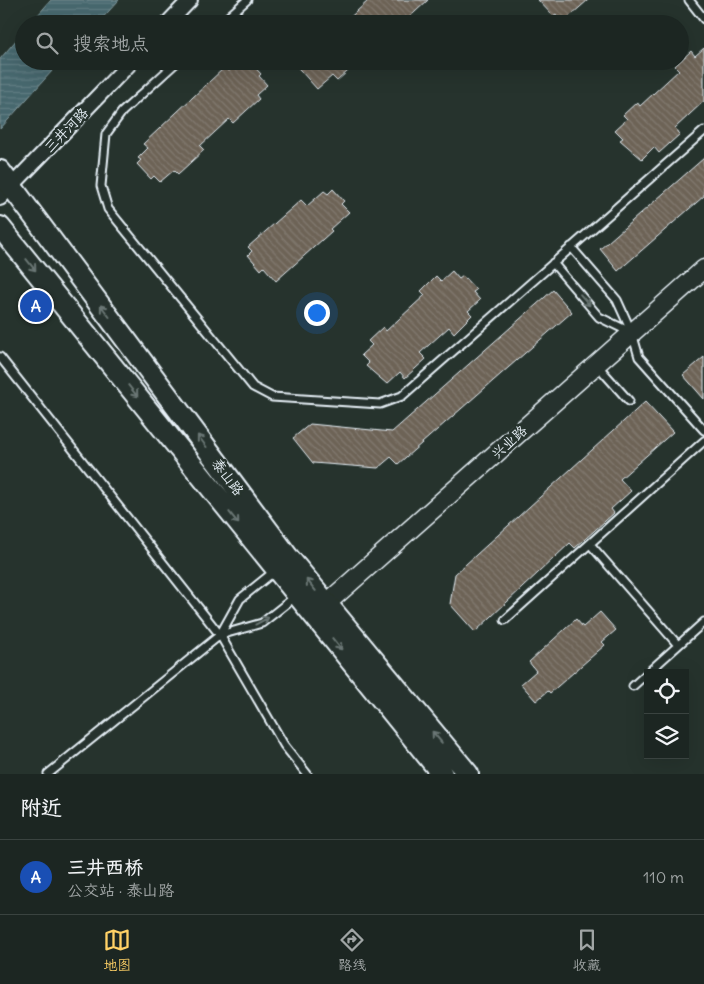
<!DOCTYPE html>
<html lang="zh">
<head>
<meta charset="utf-8">
<style>
	body { margin:0; font-family:Delius,"LXGW WenKai TC",sans-serif; background:#252e2a; color:#f1f3f6 }
	.controls { position:absolute; right:15px; bottom:15px; display:grid; overflow:hidden; border-radius:0px; box-shadow:0 5px 20px #0002 }
	.controls button { width:45px; height:45px; display:grid; place-items:center; padding:0; border:0; border-bottom:1px solid #3a4340; background:#1c2622; color:#f1f3f6; font:25px sans-serif }
	.you { position:absolute; left:316px; top:312px; width:18px; height:18px; margin:-12px; border:4px solid #fff; border-radius:50%; background:#1a73e8; box-shadow:0 0 0 8px #1a73e833 }
	.badge { display:grid; place-items:center; width:32px; height:32px; border-radius:50%; background:#ffd166; color:#fff; font-size:16px; font-weight:700 }
	.pin { position:absolute; translate:-50% -50%; border:2px solid #fff; box-shadow:0 1px 5px #0006 }
	.list { margin:0; padding:0; list-style:none }
	h2 { display:flex; justify-content:space-between; align-items:center; height:65px; margin:0; padding:0 20px; font-size:21px }
	h2 small { font-size:16px; font-weight:400; color:#a0a5a5 }
	.list li { display:grid; grid-template-columns:32px 1fr auto; gap:15px; align-items:center; box-sizing:border-box; height:75px; padding:0 20px; border-top:1px solid #3a4340 }
	.list b { display:block; font-size:19px; white-space:nowrap }
	.list p { margin:0; font-size:16px; white-space:nowrap; color:#a0a5a5 }
	.list em { font-size:16px; font-style:normal; color:#a0a5a5 }
	.icon { flex:none; width:28px; height:28px; fill:none; stroke:currentColor; stroke-width:2; stroke-linecap:round; stroke-linejoin:round }
	.map { position:relative; flex:none; width:704px; height:774px; overflow:hidden }
	.search { position:absolute; background:#1c2622; box-shadow:0 5px 20px #0002; left:15px; right:15px; top:15px; height:55px; display:flex; align-items:center; gap:12px; box-sizing:border-box; padding:0 18px; border-radius:28px; color:#a0a5a5; font-size:19px }
	.sheet { height:140px; background:#1c2622 }
	nav { display:flex; justify-content:space-around; align-items:center; box-sizing:border-box; height:70px; border-top:1px solid #3a4340; background:#1c2622; font-size:14px; color:#a0a5a5 }
	nav a { display:grid; justify-items:center; gap:2px }
	nav .on { color:#ffd166 }
	.map>svg:first-child { display:block }
	.water { fill:url(#water-rules); stroke:#879fa5 }
	.building { fill:url(#building-back-hatch); stroke:#e8f1f8 }
	.lines { fill:none; stroke-linecap:round; stroke-linejoin:round }
	.service-casing { stroke:#e8f1f8; stroke-width:11 }
	.minor-casing { stroke:#e8f1f8; stroke-width:18 }
	.tertiary-casing { stroke:#e8f1f8; stroke-width:21 }
	.secondary-casing { stroke:#e8f1f8; stroke-width:24 }
	.service { stroke:#26332d; stroke-width:7 }
	.minor { stroke:#26332d; stroke-width:14 }
	.tertiary { stroke:#26332d; stroke-width:18 }
	.secondary { stroke:#26332d; stroke-width:20 }
	.oneway { stroke:#6a7674 }
	.labels { text-anchor:middle; stroke-width:5; stroke-linejoin:round; paint-order:stroke }
	.street-label { font-size:14px; fill:#e8f1f8; stroke:#26332d }
</style>
</head>
<body>
<div class="map">
<svg width="704" height="774" viewBox="0 0 704 774">
	<defs>
		<pattern id="water-rules" width="6" height="5" patternUnits="userSpaceOnUse" patternTransform="scale(1.25)"><rect width="6" height="5" fill="#47686e"/><path d="M0 2.5h6" fill="none" stroke="#627e83"/></pattern>
		<pattern id="building-back-hatch" width="6" height="6" patternUnits="userSpaceOnUse" patternTransform="scale(1.25)"><rect width="6" height="6" fill="#6d6357"/><path d="M-1 5l2 2M0 0l6 6M5-1l2 2" fill="none" stroke="#827a70"/></pattern>
	</defs>
	<rect width="100%" height="100%" fill="#26332d"/>
	<filter id="ink" filterUnits="userSpaceOnUse"><feTurbulence type="fractalNoise" baseFrequency=".02" numOctaves="2"/><feDisplacementMap in="SourceGraphic" scale="10" xChannelSelector="R" yChannelSelector="G"/><feConvolveMatrix kernelMatrix="1 2 1 2 8 2 1 2 1" color-interpolation-filters="sRGB"/></filter>
	<g filter="url(#ink)">
		<path class="water" d="M51 0H119L97 24H30Z
			M24 31V61H61L0 129V59Z"/>
		<path class="building" d="M369 0H428L402 24 397 18 390 24H343Z
			M538 0H588L563 22 556 14 553 16Z
			M704 48V101L675 128 680 134 659 153 654 147 642 159 620 140 623 138 615 130 627 119 623 115 637 102 640 106 679 70 675 66 691 51 695 56Z
			M239 61H249L261 74 259 76 267 85 256 95 259 99 233 123 229 119 200 146 204 150 178 174 174 170 160 182 154 176 151 179 137 164 141 160 138 158 148 148 143 144 225 67 229 71Z
			M292 61H359L337 81 332 76 317 89Z
			M704 158V196L618 271 600 249Z
			M333 189 344 201 341 204 349 212 330 229 332 231 276 281 264 267 261 270 248 255 252 251 248 247 301 200 307 206 324 191 328 194Z
			M452 271 459 279 463 276 476 290 473 292 480 300 468 311 472 315 454 333 449 327 420 353 426 359 405 378 400 372 387 384 366 366 369 363 361 355 372 345 368 341 383 327 386 331 425 295 421 291 436 276 441 281Z
			M553 290 572 312 398 464 391 457 378 468 313 463 293 438 310 424 392 432Z
			M704 357V399L683 375Z
			M645 402 673 432 620 479 631 491 611 509 614 513 575 548 570 543 475 632 450 604 455 574Z
			M600 612 616 630 602 642 605 645 550 693 548 691 536 701 521 684 536 671 529 662 576 619 583 627Z"/>
		<g class="lines">
			<defs>
				<path id="service" d="M689 0 704 19
					M220 24 247 0
					M178 61 122 112 106 134 101 186 108 209 253 387 272 397 380 404 402 396 704 131
					M571 247 617 300 632 333 639 357 704 430
					M553 263 599 317 632 333
					M0 357 220 635 284 745 307 774
					M597 365 629 401
					M590 544 678 645
					M505 620 704 441
					M220 635 262 623 296 596
					M633 686 704 622
					M48 774 220 635 240 599 276 570"/>
				<path id="minor" d="M167 24 190 0
					M0 198 132 61"/>
				<path id="tertiary" d="M317 612 704 269"/>
				<path id="secondary" d="M0 171 288 557 468 774
					M0 227 442 774"/>
			</defs>
			<use href="#service" class="service-casing"/>
			<use href="#minor" class="minor-casing"/>
			<use href="#tertiary" class="tertiary-casing"/>
			<use href="#secondary" class="secondary-casing"/>
			<use href="#service" class="service"/>
			<use href="#minor" class="minor"/>
			<use href="#tertiary" class="tertiary"/>
			<use href="#secondary" class="secondary"/>
		</g>
		<defs><path id="oneway-shaft" d="M-6 0H5M1.5-3L5.5 0L1.5 3" fill="none" stroke-width="1.6" stroke-linecap="round" stroke-linejoin="round" transform="scale(1.25)"/></defs>
		<g class="oneway">
			<use href="#oneway-shaft" transform="translate(31 265) rotate(51)"/>
			<use href="#oneway-shaft" transform="translate(585 300) rotate(49)"/>
			<use href="#oneway-shaft" transform="translate(105 311) rotate(-127)"/>
			<use href="#oneway-shaft" transform="translate(133 391) rotate(51)"/>
			<use href="#oneway-shaft" transform="translate(202 441) rotate(-127)"/>
			<use href="#oneway-shaft" transform="translate(234 518) rotate(51)"/>
			<use href="#oneway-shaft" transform="translate(311 585) rotate(-129)"/>
			<use href="#oneway-shaft" transform="translate(262 621) rotate(-28)"/>
			<use href="#oneway-shaft" transform="translate(337 644) rotate(51)"/>
			<use href="#oneway-shaft" transform="translate(437 737) rotate(-130)"/>
		</g>
	</g>
	<g class="labels">
		<g class="street-label">
			<text transform="translate(66 130) rotate(-46)" y="5">三井河路</text>
			<text transform="translate(509 442) rotate(-42)" y="5">兴业路</text>
			<text transform="translate(228 477) rotate(53)" y="5">泰山路</text>
		</g>
	</g>
</svg>
<div class="controls">
<button><svg class="icon" aria-label="locate" viewBox="0 0 24 24"><circle cx="12" cy="12" r="6"/><path d="M12 2v4M12 18v4M2 12h4M18 12h4"/></svg></button>
<button><svg class="icon" aria-label="layers" viewBox="0 0 24 24"><path d="M12 4l9 5-9 5-9-5zM3 14l9 5 9-5"/></svg></button>
</div>
<div class="you"></div>
<div class="pin badge" style="left:36px;top:306px;background:#1a4fb4">A</div>
<div class="search"><svg class="icon" aria-label="search" viewBox="0 0 24 24"><circle cx="10" cy="10" r="6"/><path d="M15 15l6 6"/></svg>搜索地点</div>
</div>
<section class="sheet">
<h2>附近<small></small></h2>
<ul class="list">
<li><span class="badge" style="background:#1a4fb4">A</span><div><b>三井西桥</b><p>公交站 · 泰山路</p></div><em>110 m</em></li>
</ul>
</section>
<nav>
<a class="on"><svg class="icon" aria-label="map" viewBox="0 0 24 24"><path d="M3 6l6-2 6 2 6-2v14l-6 2-6-2-6 2zM9 4v14M15 6v14"/></svg>地图</a>
<a><svg class="icon" aria-label="directions" viewBox="0 0 24 24"><path d="M12 3l9 9-9 9-9-9zM9 14v-3h6M13 9l2 2-2 2"/></svg>路线</a>
<a><svg class="icon" aria-label="saved" viewBox="0 0 24 24"><path d="M7 4h10v16l-5-4-5 4z"/></svg>收藏</a>
</nav>
</body>
</html>
